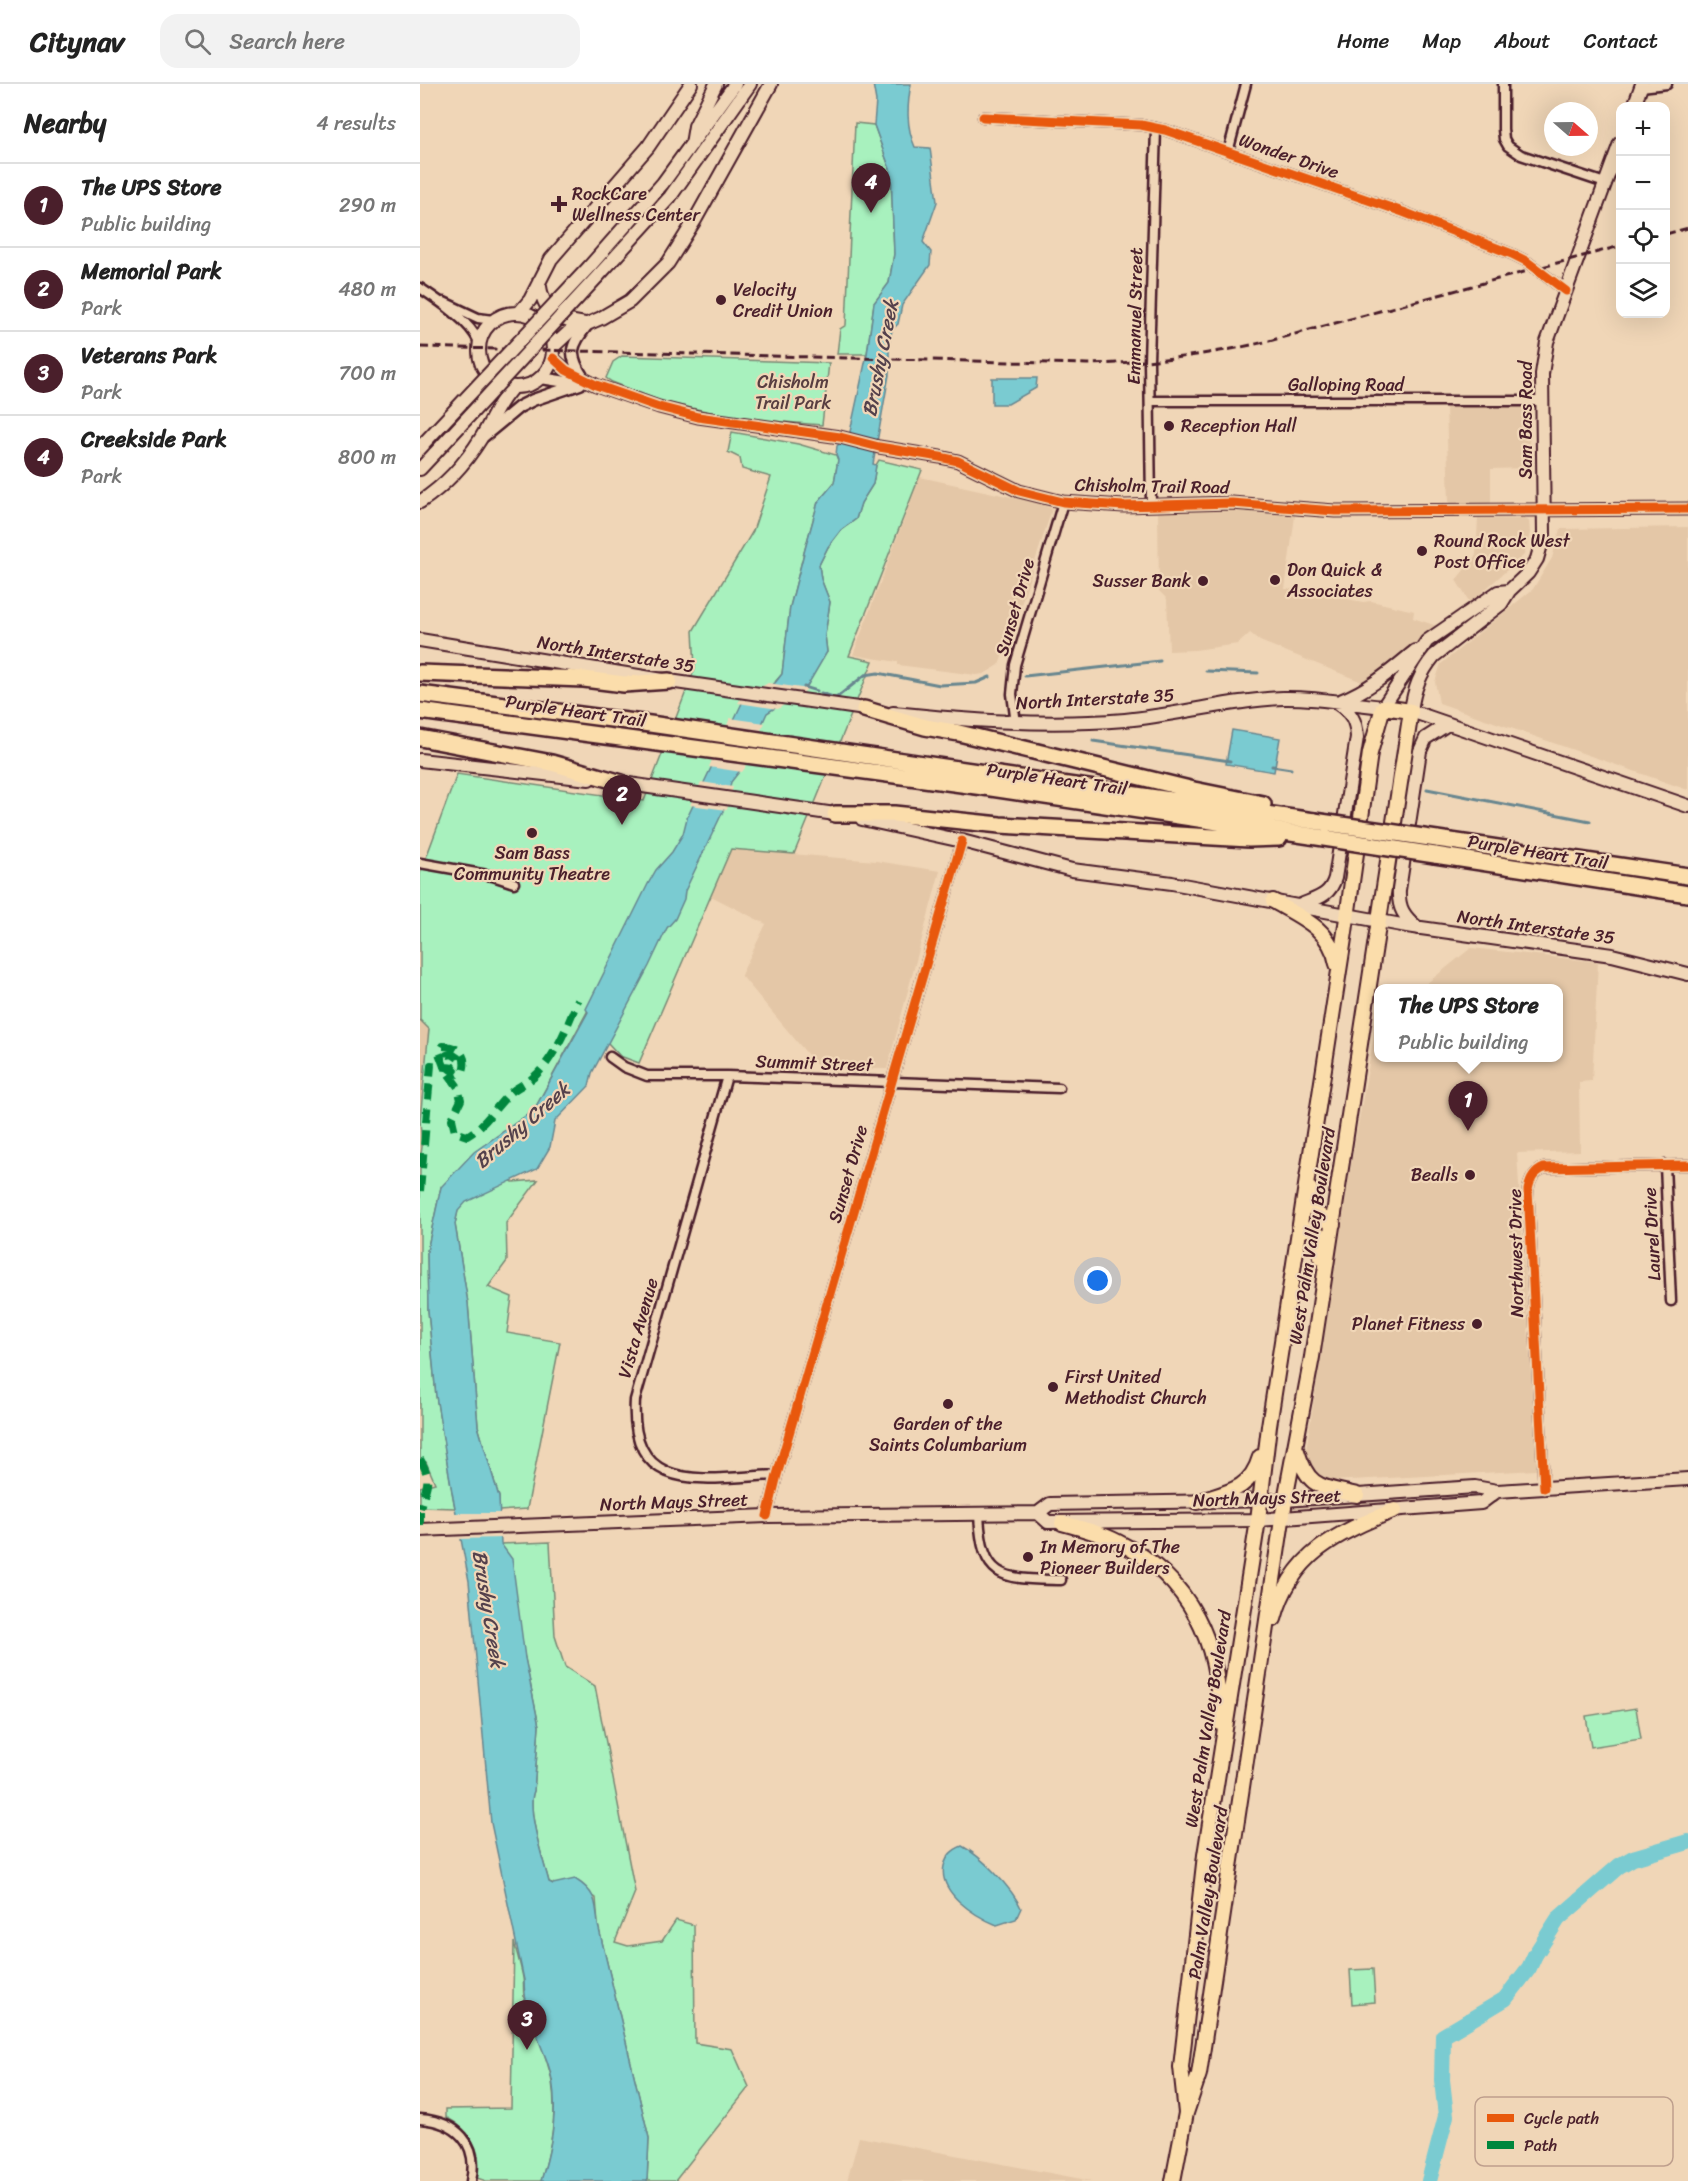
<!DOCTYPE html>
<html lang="en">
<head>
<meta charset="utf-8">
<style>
	body { margin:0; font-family:Sriracha,sans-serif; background:#f2f2f2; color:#222 }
	.controls { position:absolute; right:18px; top:18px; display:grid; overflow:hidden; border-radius:12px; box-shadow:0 6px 24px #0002 }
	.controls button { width:54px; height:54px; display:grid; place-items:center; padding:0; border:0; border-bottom:2px solid #e0e0e0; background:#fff; color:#222; font:30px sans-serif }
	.compass { position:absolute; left:1124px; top:18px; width:54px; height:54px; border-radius:50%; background:#fff; box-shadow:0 6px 24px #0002; rotate:110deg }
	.you { position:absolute; left:678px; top:1197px; width:21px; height:21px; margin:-15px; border:4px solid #fff; border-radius:50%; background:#1a73e8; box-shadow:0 0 0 9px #1a73e833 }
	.badge { display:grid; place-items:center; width:39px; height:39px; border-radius:50%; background:#4a1f2b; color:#fff; font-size:20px; font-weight:700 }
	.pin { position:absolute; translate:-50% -50px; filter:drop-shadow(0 2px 3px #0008) }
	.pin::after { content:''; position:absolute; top:32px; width:21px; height:18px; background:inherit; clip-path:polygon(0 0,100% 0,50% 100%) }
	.popup { position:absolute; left:954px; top:900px; width:189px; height:78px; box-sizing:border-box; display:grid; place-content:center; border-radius:12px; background:#fff; filter:drop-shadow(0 2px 4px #0005); font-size:20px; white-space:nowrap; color:#767676 }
	.popup b { font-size:22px; color:#222 }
	.popup::after { content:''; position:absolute; left:50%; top:100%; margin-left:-12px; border:12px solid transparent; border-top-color:#fff }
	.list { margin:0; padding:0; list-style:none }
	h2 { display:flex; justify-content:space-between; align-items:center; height:78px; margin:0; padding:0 24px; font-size:26px }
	h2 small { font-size:20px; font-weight:400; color:#767676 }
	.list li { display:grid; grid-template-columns:39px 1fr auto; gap:18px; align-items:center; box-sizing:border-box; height:84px; padding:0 24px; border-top:2px solid #e0e0e0 }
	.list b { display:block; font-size:22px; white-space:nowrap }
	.list p { margin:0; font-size:20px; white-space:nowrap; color:#767676 }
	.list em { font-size:20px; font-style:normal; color:#767676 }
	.icon { flex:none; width:33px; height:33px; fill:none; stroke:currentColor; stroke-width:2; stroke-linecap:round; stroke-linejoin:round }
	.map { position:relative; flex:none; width:1268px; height:2097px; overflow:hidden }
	header { display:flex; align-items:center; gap:36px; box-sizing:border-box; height:84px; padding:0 30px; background:#fff; border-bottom:2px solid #e0e0e0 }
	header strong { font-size:28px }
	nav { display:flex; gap:33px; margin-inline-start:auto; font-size:21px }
	.search { width:420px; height:54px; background:#f2f2f2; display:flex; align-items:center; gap:15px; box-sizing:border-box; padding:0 21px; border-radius:18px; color:#767676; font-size:22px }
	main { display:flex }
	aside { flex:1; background:#fff }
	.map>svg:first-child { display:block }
	.built { fill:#e4c7a7 }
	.green { fill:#a8f1be; stroke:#798874; stroke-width:1.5 }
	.water { fill:#7acbd1; stroke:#67868f; stroke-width:1.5 }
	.pier { fill:#f0d6b7 }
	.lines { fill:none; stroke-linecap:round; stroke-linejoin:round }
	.stream { stroke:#67868f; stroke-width:3 }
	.river { stroke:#7acbd1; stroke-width:16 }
	.minor-casing { stroke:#4a1f2b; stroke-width:13 }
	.tertiary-casing { stroke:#4a1f2b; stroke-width:15 }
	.secondary-casing { stroke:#4a1f2b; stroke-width:16 }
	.trunk-casing { stroke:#4a1f2b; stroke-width:18 }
	.motorway-casing { stroke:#4a1f2b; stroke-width:20 }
	.minor { stroke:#f0d6b7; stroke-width:8 }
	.tertiary { stroke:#f0d6b7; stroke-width:10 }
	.secondary { stroke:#f0d6b7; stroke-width:12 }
	.trunk { stroke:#fbddab; stroke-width:14 }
	.motorway { stroke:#fbddab; stroke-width:15 }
	.rail { stroke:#4a1f2b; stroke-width:3; stroke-dasharray:9 4.5; stroke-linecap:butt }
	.secondary-bridge-casing { stroke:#4a1f2b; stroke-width:16; stroke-linecap:butt }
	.motorway-bridge-casing { stroke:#4a1f2b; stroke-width:20; stroke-linecap:butt }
	.secondary-bridge { stroke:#f0d6b7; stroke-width:12 }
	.motorway-bridge { stroke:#fbddab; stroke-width:15 }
	.quiet { stroke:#00873e; stroke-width:8; stroke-dasharray:15 8; stroke-linecap:butt }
	.cycleway-casing { stroke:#f0d6b7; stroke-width:13 }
	.cycleway { stroke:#e8590c; stroke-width:9 }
	.poi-dot { fill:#4a1f2b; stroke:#f0d6b7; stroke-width:2 }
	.labels { text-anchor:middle; stroke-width:4.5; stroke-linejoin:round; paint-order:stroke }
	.street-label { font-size:18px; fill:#4a1f2b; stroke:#f0d6b7 }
	.poi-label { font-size:18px; fill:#4a1f2b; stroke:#f0d6b7; text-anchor:start }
	.park-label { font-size:18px; fill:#583e41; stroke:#f0d6b7 }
	.water-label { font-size:20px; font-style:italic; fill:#54414c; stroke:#f0d6b7 }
	.key { fill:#f0d6b7; stroke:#be9f8d; stroke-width:1.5 }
	.key-label { font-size:16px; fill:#4a1f2b }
</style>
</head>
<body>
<header>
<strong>Citynav</strong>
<div class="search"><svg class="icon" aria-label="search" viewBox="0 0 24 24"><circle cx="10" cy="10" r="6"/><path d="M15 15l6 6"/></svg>Search here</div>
<nav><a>Home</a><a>Map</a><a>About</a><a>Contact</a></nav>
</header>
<main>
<aside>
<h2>Nearby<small>4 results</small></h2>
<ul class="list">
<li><span class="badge">1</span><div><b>The UPS Store</b><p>Public building</p></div><em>290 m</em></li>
<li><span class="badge">2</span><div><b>Memorial Park</b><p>Park</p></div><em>480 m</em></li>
<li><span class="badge">3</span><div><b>Veterans Park</b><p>Park</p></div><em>700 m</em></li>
<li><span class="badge">4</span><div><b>Creekside Park</b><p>Park</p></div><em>800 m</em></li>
</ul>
</aside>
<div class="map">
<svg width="1268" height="2097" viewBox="0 0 1268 2097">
	<rect width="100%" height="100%" fill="#f0d6b7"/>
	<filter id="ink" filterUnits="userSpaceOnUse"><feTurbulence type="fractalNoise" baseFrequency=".0167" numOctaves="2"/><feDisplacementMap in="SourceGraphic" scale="12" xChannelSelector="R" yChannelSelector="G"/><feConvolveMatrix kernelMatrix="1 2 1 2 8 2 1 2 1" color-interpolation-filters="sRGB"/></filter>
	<g filter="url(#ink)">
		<path class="built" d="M1026 321 1112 323 1107 384 1071 385V420L1029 419Z
			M500 393 619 419 632 425 585 570H583L579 581 564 590 556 591 478 581V578L433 571Z
			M767 425H807L875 432 865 505H876L943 518 951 517 994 527 993 534 1020 543 967 582 947 600 840 557 830 549 818 560 775 566 749 567 747 515 739 507 738 427Z
			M1058 434 1105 435 1109 437 1110 449 1104 471 1050 519 1036 496 1056 471Z
			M1268 443V706L1019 619 1015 598 1021 580 1113 505 1132 474 1140 445Z
			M311 765 456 777 520 787 467 985 399 984 321 891 346 840 291 812Z
			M1051 864 1178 878 1172 997 1159 998 1160 1067 1097 1069 1117 1386 912 1397 895 1394 885 1383 886 1366 932 1074 956 941 958 939V974H1138V904H1001Z
			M0 936 9 945 0 1036Z
			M439 2053 672 2097H427Z"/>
		<path class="green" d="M435 39 454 41 471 88 474 170 469 199 454 219 447 270H417L420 245 426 241Z
			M202 272 409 279 402 341 338 336 300 330 243 318 192 298 186 294 193 278Z
			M312 348 378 360 416 371 418 376 414 399 398 418 385 465 370 523 362 590 355 598 407 568 405 551 410 518 401 495 399 481 408 463 421 446 436 435 441 419 453 400 456 381 459 376 502 386 429 572 453 577 374 770 311 765 219 979 200 972 188 959 167 928 114 1026 55 1068 93 1098 118 1096 86 1139 87 1177 68 1203 92 1213 87 1249 140 1258 107 1425 79 1427V1413L58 1342 48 1219 35 1140 38 1126 21 1103 7 1167 8 1226 16 1312 35 1424 0 1423V1403L15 1399 6 1378 0 1377V1078L2 1063 0 1036 9 945 0 936V790L37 690 224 717 275 584 273 547 333 447 351 393 322 385 320 374 308 368Z
			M130 1458 135 1552 145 1583 175 1602 215 1808 195 1858 208 1862 242 1857 256 1836 274 1841 275 1959 312 1965 329 2003 255 2097H227L229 2054 178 1841 176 1814 129 1798C124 1778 106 1725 114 1707L119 1642 81 1460Z
			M1216 1624 1221 1655 1171 1663 1166 1632Z
			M94 1858C97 1870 101 1882 103 1894 104 1900 103 1907 104 1913 110 1936 120 1956 127 1978 140 2016 133 2059 121 2097H66L57 2094C64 2067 50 2046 26 2033V2025L91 2024Z
			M953 1885 955 1918 932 1920 930 1886Z"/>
		<path class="water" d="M453 0H491C487 22 486 43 495 63L510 64 517 118 503 158 511 168 510 181 482 221 478 240 472 246 469 260V291L453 380 456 381 453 400 441 419 436 435 421 446 408 463 399 481 401 495 410 518 405 551 407 568 386 604 347 629 322 684 311 698 304 725 265 807 264 815 255 835 247 844 229 882 172 989 169 1002 135 1037 130 1063 117 1085 46 1118 38 1127 35 1140 48 1219 58 1342 79 1413 81 1460 92 1475 105 1574 119 1642 114 1707C106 1725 124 1778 129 1798L133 1800 155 1795C176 1808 176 1818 178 1841L229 2054 227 2097H121C133 2059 141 2015 127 1977 117 1951 104 1925 104 1896L71 1739 49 1497 32 1408 16 1312 8 1226 7 1167 21 1103 54 1068 114 1026 168 928 166 925 228 800 236 786 252 768 263 750 267 734 323 617 355 599 362 590 370 523 385 465 398 418 414 399 418 376 416 371 417 362 430 348 447 270 454 219 469 199 474 170 471 88 454 41 456 17Z
			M572 294H617L616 304 588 320H572Z
			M812 646 860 654 854 688 806 680Z
			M542 1762C561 1772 592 1804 601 1824L596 1835 577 1841C555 1832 518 1809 524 1782 527 1771 532 1766 542 1762Z"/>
		<path class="pier" d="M348 599 388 605 358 625 318 619 321 614Z
			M310 634 345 639 327 670 325 684 322 688 289 683Z
			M281 698 313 703 307 726 270 721Z
			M33 1429H82L84 1454 38 1455Z"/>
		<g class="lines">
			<path class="stream" d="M786 587 838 589
				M605 592 740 577
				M384 603 397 607
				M401 609 416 614 445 591 458 589 520 601 556 599 570 593
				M673 657 810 677
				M852 682 871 685
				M1007 705 1170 737"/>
			<path class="river" d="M1009 2097 1026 2032 1022 1996 1023 1952 1085 1915 1109 1884 1115 1871 1138 1835 1199 1782 1213 1774 1268 1758"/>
			<defs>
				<path id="minor" d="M1083 0V45L1084 55 1088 62 1101 71 1185 99
					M1221 3 1247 0
					M563 33 721 41 745 46 983 128 1092 170 1106 177 1146 207
					M808 68 826 0
					M0 204C18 216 50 237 59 258
					M24 218 58 234 73 236
					M730 317H1122
					M731 421 729 277 736 44
					M596 639 592 610 595 581 643 418
					M0 779 73 792 94 799
					M190 973 204 983 227 992H307L639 1004
					M307 992 215 1316C209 1415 289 1393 357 1391
					M1245 1081 1251 1217
					M1124 1404 1108 1106C1110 1095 1114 1088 1124 1084L1268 1081
					M559 1430C562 1496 581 1495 641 1496
					M347 1432 357 1391 542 757
					M0 2035C37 2038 59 2059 51 2097"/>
				<path id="tertiary" d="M133 274 146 286 176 301 239 323 278 333 420 353 459 363 520 373 538 377 599 407 643 418 704 422 812 419 915 427 1268 425
					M121 294 159 300
					M163 294C148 270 150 262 167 241
					M64 352 99 323 113 316 160 300"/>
				<path id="secondary" d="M1214 22 1222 0
					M1200 59 1127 258 1122 290 1124 450 1117 475 1108 489 1089 507 1081 520 1014 572C1000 589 994 605 991 627L1268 722
					M272 60 275 42 296 0
					M169 183 243 99 315 0
					M178 192 250 113 330 0
					M119 197C123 228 135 236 165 240
					M59 266a37 37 0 1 1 74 0a37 37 0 1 1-74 0Z
					M99 229 110 216 131 175 228 63 271 0
					M134 262 149 248 181 234 210 217 248 179 275 136 351 0
					M0 385 15 369
					M0 418C26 401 45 380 61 354 72 337 78 318 93 303
					M0 556 249 597 452 626
					M920 617C949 606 971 587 995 567
					M473 629C550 637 627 642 705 636 758 631 810 616 863 614 896 613 931 620 963 623L1007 557 1078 508 1089 507
					M0 676 169 695
					M195 698 422 731
					M442 735 542 757 652 786 752 799 987 842 1192 871 1268 890
					M881 821C897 814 910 812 915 794L937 653C936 636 931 628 917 619
					M998 844C984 833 978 824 979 806L1000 667 1006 654 1028 640
					M618 1429 628 1438 838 1436 1061 1419 1077 1407
					M0 1446 347 1432 618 1429 630 1420 865 1416 1055 1403 1077 1407 1268 1395"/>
				<path id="trunk" d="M853 817C881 833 911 845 917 880
					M890 1105C893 1127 893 1129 913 1140
					M879 1144 893 1146 898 1149 901 1174
					M877 1367C889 1406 901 1402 937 1411
					M777 1418C807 1408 830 1407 840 1373
					M642 1439C661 1444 680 1449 698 1458 771 1494 801 1561 799 1639
					M854 1535C871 1470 917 1449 975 1426
					M753 2097 766 2029 779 1990 865 1416 892 1273 991 627 963 623 950 669 925 848 849 1342 838 1436 785 1771 761 1983 766 2029"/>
				<path id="motorway" d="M0 589 164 595 204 600 249 597
					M0 610 230 640 894 737
					M444 625 505 643 539 649 774 706 843 720
					M0 627 571 704 891 752
					M0 654 132 679 202 699
					M415 730H474L580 741 829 755 859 754
					M1017 755 1268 792
					M1015 771 1268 810"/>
			</defs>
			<use href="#minor" class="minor-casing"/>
			<use href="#tertiary" class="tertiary-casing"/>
			<use href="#secondary" class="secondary-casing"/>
			<use href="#trunk" class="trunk-casing"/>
			<use href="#motorway" class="motorway-casing"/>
			<use href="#minor" class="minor"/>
			<use href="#tertiary" class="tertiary"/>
			<use href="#secondary" class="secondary"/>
			<use href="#trunk" class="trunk"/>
			<use href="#motorway" class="motorway"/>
			<path class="rail" d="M1246 150 1268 144
				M0 263 667 280C729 279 789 271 849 257L1200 162"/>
			<defs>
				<path id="secondary-bridge" d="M4 359 169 183
					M15 369 178 192"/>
				<path id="motorway-bridge" d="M894 737 1017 755
					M891 752 1015 771"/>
			</defs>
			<use href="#secondary-bridge" class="secondary-bridge-casing"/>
			<use href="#motorway-bridge" class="motorway-bridge-casing"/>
			<use href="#secondary-bridge" class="secondary-bridge"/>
			<use href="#motorway-bridge" class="motorway-bridge"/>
			<path class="quiet" d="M0 1107 11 981 34 984 39 980 38 974 32 970 27 971V983L37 990 43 987C48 972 39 962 23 962L19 969 25 985 38 1003 41 1016 32 1035 35 1048 47 1052C66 1041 75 1023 90 1009 98 1002 110 998 117 990 137 970 147 942 158 916
				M0 1375C13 1398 6 1401 0 1424
				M0 1427V1445"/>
			<defs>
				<path id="cycleway" d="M563 33 721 41 745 46 983 128 1092 170 1106 177 1146 207
					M133 274 146 286 176 301 239 323 278 333 420 353 459 363 520 373 538 377 599 407 643 418 704 422 812 419 915 427 1268 425
					M1124 1404 1108 1106C1110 1095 1114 1088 1124 1084L1268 1081
					M347 1432 357 1391 542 757"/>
			</defs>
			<use href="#cycleway" class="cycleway-casing"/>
			<use href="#cycleway" class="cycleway"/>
		</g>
	</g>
	<g class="poi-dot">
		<path d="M136 111h6v6h6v6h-6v6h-6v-6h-6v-6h6z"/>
		<circle cx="301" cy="216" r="6"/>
		<circle cx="749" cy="342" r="6"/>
		<circle cx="1002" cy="467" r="6"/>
		<circle cx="855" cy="496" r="6"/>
		<circle cx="783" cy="497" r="6"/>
		<circle cx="112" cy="749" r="6"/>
		<circle cx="1050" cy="1091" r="6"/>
		<circle cx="1057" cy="1240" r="6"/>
		<circle cx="633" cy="1303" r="6"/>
		<circle cx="528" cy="1320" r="6"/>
		<circle cx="608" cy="1473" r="6"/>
	</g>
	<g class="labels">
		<g class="street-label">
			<text transform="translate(869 72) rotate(19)" y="6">Wonder Drive</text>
			<text transform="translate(715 232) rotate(-89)" y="6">Emmanuel Street</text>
			<text x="926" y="307">Galloping Road</text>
			<text transform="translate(1106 336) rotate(-90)" y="6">Sam Bass Road</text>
			<text transform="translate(732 402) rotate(1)" y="6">Chisholm Trail Road</text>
			<text transform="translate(595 523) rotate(-74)" y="6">Sunset Drive</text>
			<text transform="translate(196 570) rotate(9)" y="6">North Interstate 35</text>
			<text transform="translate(675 615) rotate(-3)" y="6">North Interstate 35</text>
			<text transform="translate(156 627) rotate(8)" y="6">Purple Heart Trail</text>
			<text transform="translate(637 695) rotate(8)" y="6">Purple Heart Trail</text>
			<text transform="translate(1118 768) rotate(9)" y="6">Purple Heart Trail</text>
			<text transform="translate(1116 843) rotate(8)" y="6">North Interstate 35</text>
			<text transform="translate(394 979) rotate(2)" y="6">Summit Street</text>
			<text transform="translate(428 1090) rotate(-74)" y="6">Sunset Drive</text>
			<text transform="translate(1232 1150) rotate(-93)" y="6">Laurel Drive</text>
			<text transform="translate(892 1152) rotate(-81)" y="6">West Palm Valley Boulevard</text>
			<text transform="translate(1096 1169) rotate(-91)" y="6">Northwest Drive</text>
			<text transform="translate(218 1244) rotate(-74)" y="6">Vista Avenue</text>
			<text transform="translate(847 1414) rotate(-2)" y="6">North Mays Street</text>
			<text transform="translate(254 1418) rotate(-2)" y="6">North Mays Street</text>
			<text transform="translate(788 1635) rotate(-81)" y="6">West Palm Valley Boulevard</text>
			<text transform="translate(788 1809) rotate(-81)" y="6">Palm Valley Boulevard</text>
		</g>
		<g class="poi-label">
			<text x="152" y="116">RockCare<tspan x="152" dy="21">Wellness Center</tspan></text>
			<text x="313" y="212">Velocity<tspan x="313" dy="21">Credit Union</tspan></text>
			<text x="761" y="348">Reception Hall</text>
			<text x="1014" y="463">Round Rock West<tspan x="1014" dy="21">Post Office</tspan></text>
			<text x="867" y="492">Don Quick &amp;<tspan x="867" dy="21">Associates</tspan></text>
			<text x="771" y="503" text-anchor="end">Susser Bank</text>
			<text x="112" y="775" text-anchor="middle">Sam Bass<tspan x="112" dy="21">Community Theatre</tspan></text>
			<text x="1038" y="1097" text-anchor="end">Bealls</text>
			<text x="1045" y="1246" text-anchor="end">Planet Fitness</text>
			<text x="645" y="1299">First United<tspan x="645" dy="21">Methodist Church</tspan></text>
			<text x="528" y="1346" text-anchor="middle">Garden of the<tspan x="528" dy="21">Saints Columbarium</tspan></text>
			<text x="620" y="1469">In Memory of The<tspan x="620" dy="21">Pioneer Builders</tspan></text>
		</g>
		<g class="park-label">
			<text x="373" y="304">Chisholm<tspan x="373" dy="21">Trail Park</tspan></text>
		</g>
		<g class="water-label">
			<text transform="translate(460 274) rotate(-79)" y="7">Brushy Creek</text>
			<text transform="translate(102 1041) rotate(-41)" y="7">Brushy Creek</text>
			<text transform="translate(69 1525) rotate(81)" y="7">Brushy Creek</text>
		</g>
	</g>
	<rect x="1055" y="2013" width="198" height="69" rx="9" class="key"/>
	<rect x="1067" y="2030" width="27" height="8" fill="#e8590c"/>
	<rect x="1067" y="2057" width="27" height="8" fill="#00873e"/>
	<g class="key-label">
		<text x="1104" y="2040">Cycle path</text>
		<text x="1104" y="2067">Path</text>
	</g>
</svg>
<div class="controls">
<button>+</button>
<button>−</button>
<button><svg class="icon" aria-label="locate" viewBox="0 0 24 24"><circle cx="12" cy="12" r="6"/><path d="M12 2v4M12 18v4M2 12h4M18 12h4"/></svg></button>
<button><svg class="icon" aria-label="layers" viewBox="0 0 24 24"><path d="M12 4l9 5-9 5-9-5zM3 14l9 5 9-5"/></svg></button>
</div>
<svg class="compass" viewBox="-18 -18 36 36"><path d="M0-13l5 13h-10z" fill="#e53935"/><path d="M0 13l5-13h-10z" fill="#767676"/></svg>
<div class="you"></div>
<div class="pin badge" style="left:1048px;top:1047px">1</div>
<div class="popup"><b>The UPS Store</b>Public building</div>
<div class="pin badge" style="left:202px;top:741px">2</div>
<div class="pin badge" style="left:107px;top:1966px">3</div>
<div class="pin badge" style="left:451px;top:129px">4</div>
</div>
</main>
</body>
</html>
